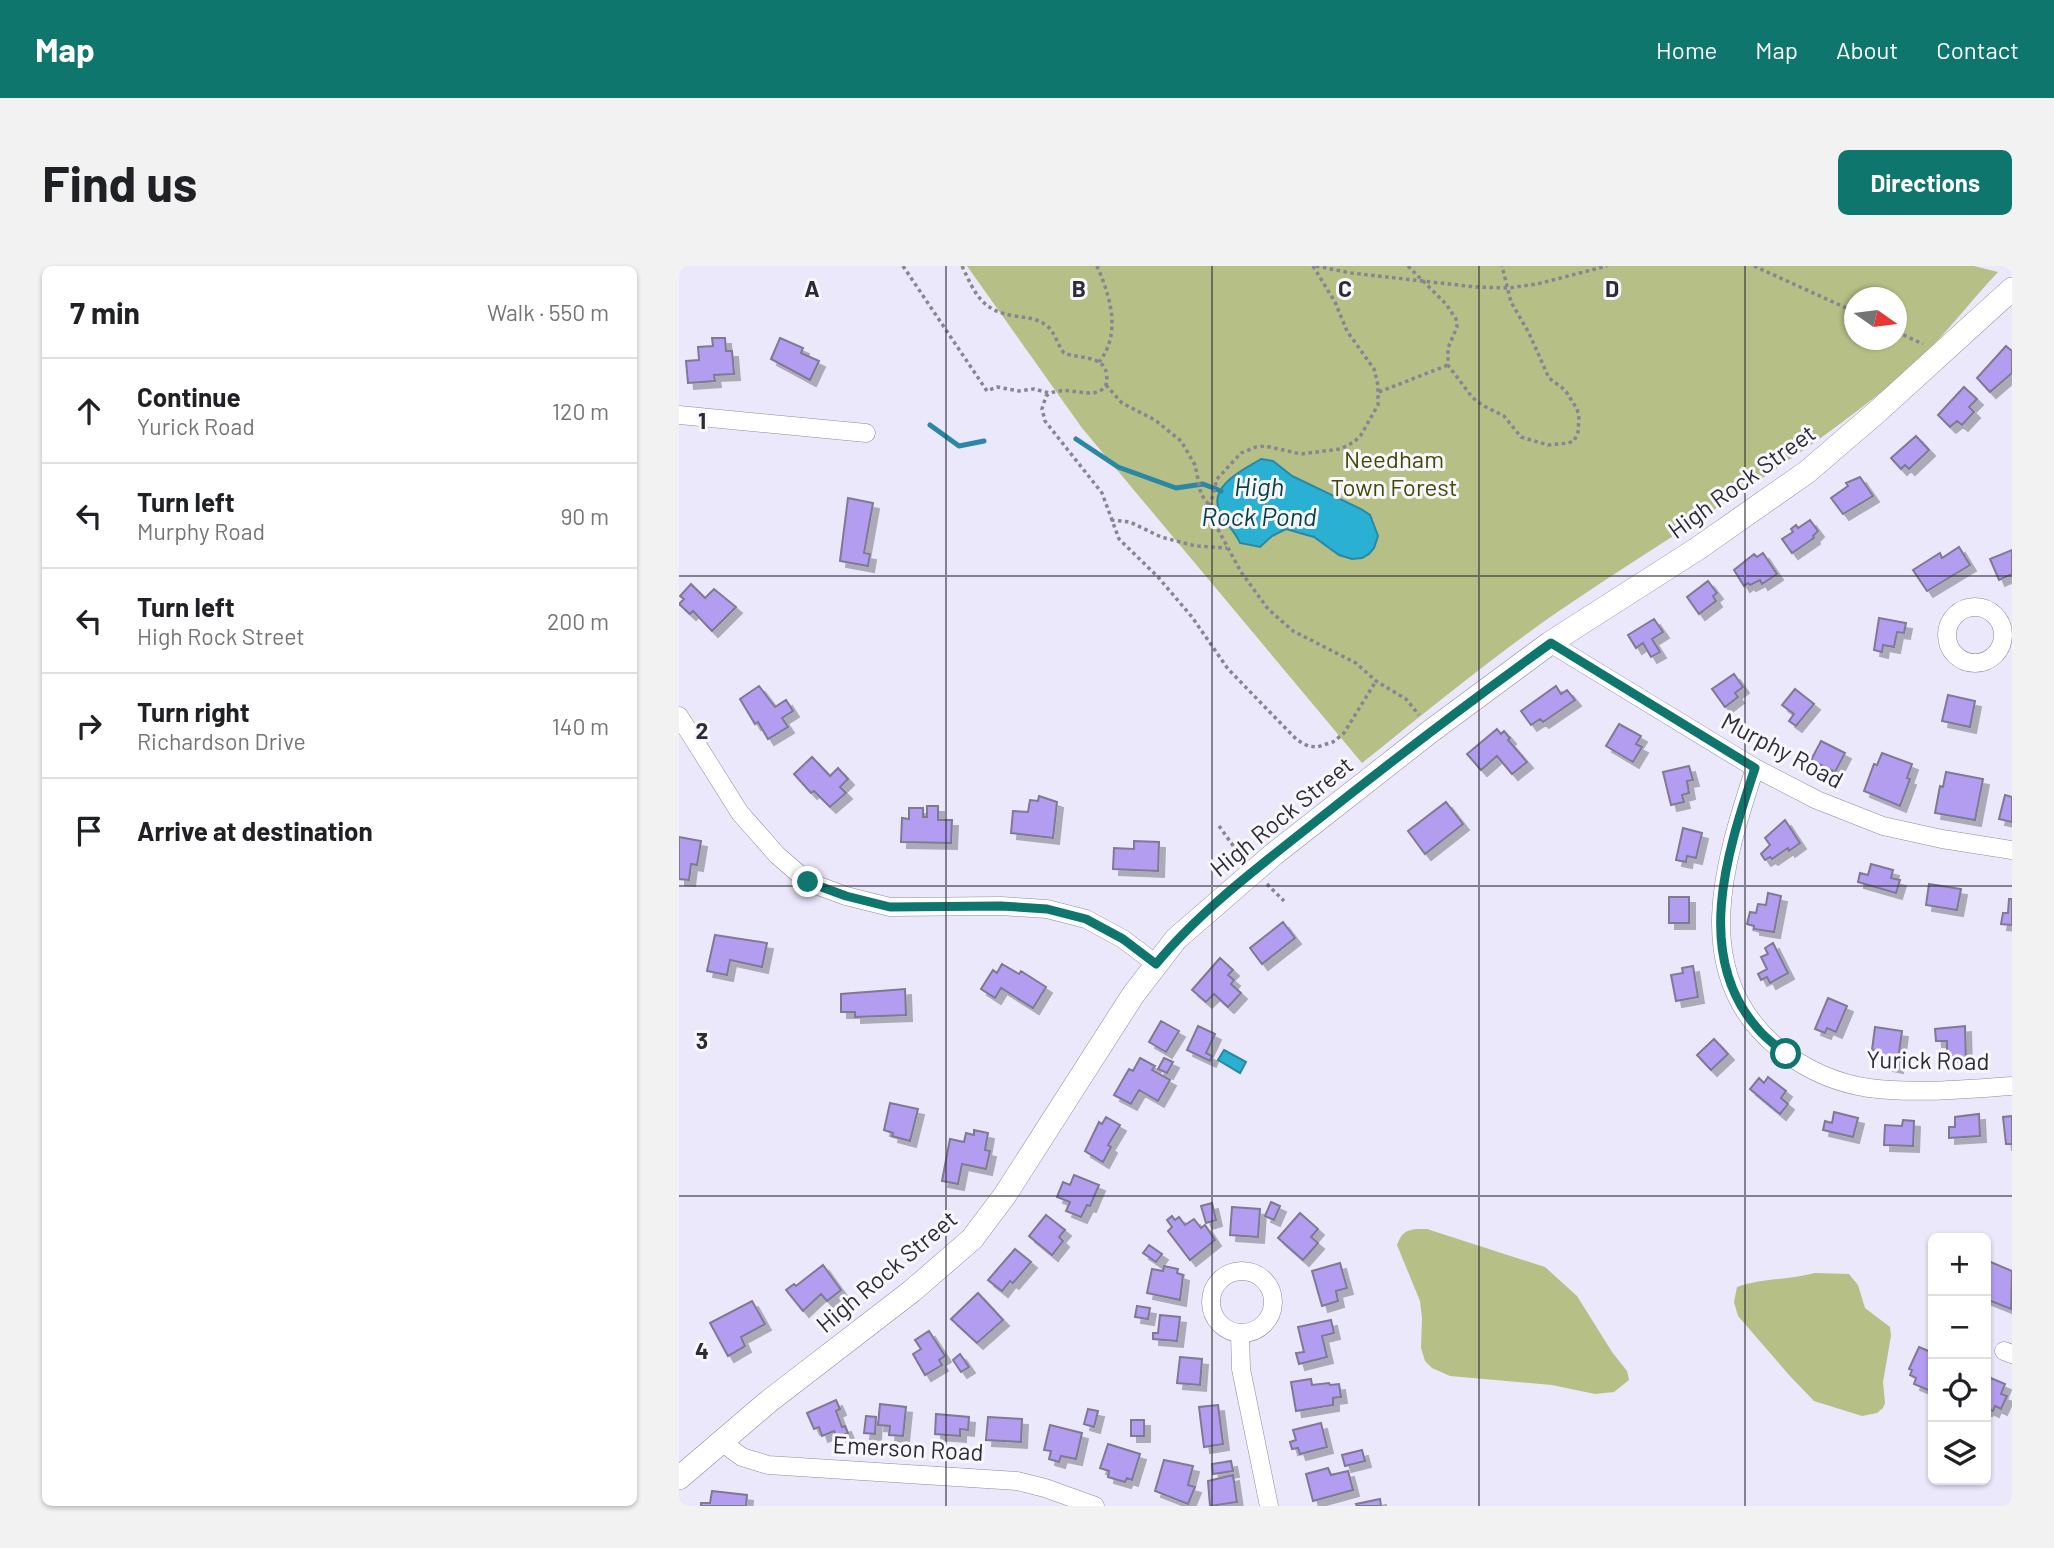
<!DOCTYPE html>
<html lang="en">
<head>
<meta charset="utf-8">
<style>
	body { margin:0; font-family:Barlow,sans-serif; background:#f2f2f2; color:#202124 }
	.controls { position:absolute; right:21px; bottom:21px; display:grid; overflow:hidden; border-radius:10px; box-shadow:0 2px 5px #0004 }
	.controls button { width:63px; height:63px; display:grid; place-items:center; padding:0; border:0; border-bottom:2px solid #e0e0e0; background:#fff; color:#202124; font:35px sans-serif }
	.compass { position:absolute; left:1165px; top:21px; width:63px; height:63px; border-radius:50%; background:#fff; box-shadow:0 2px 5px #0004; rotate:104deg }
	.stop { position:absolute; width:21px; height:21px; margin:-16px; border:5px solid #0f766e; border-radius:50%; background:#fff }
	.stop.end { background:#0f766e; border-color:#fff; box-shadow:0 2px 7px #0008 }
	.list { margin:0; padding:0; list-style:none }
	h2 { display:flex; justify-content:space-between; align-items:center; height:91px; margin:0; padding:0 28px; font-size:30px }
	h2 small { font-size:23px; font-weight:400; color:#757577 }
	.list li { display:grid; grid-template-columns:46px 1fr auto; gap:21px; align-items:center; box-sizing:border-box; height:105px; padding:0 28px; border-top:2px solid #e0e0e0 }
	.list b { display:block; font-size:26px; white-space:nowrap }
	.list p { margin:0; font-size:23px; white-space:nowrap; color:#757577 }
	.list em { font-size:23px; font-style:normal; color:#757577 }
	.icon { flex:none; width:38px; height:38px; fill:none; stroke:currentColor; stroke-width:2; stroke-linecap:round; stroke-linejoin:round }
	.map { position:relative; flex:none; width:1333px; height:1240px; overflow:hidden; border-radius:10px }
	header { display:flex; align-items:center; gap:42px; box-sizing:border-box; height:98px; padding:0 35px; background:#0f766e; color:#fff }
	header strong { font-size:33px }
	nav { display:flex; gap:38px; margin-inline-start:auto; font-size:24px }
	.intro { display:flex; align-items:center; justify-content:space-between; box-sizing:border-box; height:168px; padding:0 42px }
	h1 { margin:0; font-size:49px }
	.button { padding:18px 32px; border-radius:10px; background:#0f766e; color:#fff; font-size:24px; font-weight:700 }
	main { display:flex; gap:42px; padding:0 42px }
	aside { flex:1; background:#fff; border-radius:10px; box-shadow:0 2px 5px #0004 }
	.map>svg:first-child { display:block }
	.green { fill:#b6bf86; fill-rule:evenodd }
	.water { fill:#29b0d2; stroke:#2a88a4; stroke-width:2 }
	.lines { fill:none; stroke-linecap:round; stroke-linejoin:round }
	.stream { stroke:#2a88a4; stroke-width:5 }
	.building { fill:#b39df0; stroke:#7f7994; stroke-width:2; filter:url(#shadow) }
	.minor-casing { stroke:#8f88a5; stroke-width:19 }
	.tertiary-casing { stroke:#8f88a5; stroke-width:24 }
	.path { stroke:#878493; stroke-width:3.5; stroke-dasharray:3.5 3.5; stroke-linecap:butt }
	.minor { stroke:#fff; stroke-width:18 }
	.tertiary { stroke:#fff; stroke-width:23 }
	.route { stroke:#0f766e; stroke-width:9 }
	.grid { fill:none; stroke:#2e2b37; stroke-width:2; stroke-opacity:0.55 }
	.labels { text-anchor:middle; stroke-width:6; stroke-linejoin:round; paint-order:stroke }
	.park-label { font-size:24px; fill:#434900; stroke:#f8f7fe }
	.street-label { font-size:24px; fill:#2e2b37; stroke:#f8f7fe }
	.water-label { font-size:26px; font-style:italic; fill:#043f4d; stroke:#f8f7fe }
	.grid-label { font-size:23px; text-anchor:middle; font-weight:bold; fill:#2e2b37; stroke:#f8f7fe; stroke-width:6; stroke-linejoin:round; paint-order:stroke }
</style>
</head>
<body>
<header>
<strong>Map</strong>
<nav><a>Home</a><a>Map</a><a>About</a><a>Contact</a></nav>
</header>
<div class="intro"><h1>Find us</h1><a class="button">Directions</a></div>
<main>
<aside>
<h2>7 min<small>Walk · 550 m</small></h2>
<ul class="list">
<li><svg class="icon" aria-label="ahead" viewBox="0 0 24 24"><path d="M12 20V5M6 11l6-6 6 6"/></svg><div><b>Continue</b><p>Yurick Road</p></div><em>120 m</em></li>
<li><svg class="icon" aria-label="left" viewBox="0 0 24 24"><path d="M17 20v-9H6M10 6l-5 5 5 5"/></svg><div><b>Turn left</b><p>Murphy Road</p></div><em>90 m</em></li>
<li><svg class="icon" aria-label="left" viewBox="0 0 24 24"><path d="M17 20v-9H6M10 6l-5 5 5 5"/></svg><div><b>Turn left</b><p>High Rock Street</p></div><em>200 m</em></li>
<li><svg class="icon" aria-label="right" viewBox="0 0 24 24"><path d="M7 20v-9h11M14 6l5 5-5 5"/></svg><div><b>Turn right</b><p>Richardson Drive</p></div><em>140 m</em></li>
<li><svg class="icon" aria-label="arrive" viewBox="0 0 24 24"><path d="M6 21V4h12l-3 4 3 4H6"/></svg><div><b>Arrive at destination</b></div></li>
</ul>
</aside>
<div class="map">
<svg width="1333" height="1240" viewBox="0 0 1333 1240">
	<defs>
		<filter id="shadow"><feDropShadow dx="6" dy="6" stdDeviation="0" flood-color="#0004"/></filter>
	</defs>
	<rect width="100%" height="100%" fill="#ece8fb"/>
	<path class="green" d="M288 0H1295L1319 6C1286 41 1258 80 1221 111 1115 199 994 267 880 345 812 392 748 445 683 497L403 162ZM1176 32H1218V74H1176Z
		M738 963H748L866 1001 898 1030 933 1086 948 1105 950 1114 935 1126 916 1128 873 1119 771 1110 753 1102 746 1095 742 1082 743 1052 741 1035 718 979C722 968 726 964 738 963Z
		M1136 1007 1170 1008 1179 1019 1186 1042 1211 1061 1212 1070 1204 1116 1206 1137 1204 1142 1198 1147 1183 1150 1135 1135 1110 1109 1059 1050 1055 1036 1058 1021C1082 1012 1110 1014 1136 1007Z"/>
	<path class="water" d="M582 193 594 195 613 210 682 243 691 249 699 270 695 282 690 288 683 292 673 293 660 289 635 271 607 263 593 270 581 281 561 277C556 264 544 256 540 244 530 219 566 203 582 193Z
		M545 784 567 796 561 807 539 794Z"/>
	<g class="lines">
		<path class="stream" d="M251 159 280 180 305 175
			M397 173 439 201 497 222 524 218 542 225"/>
	</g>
	<path class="building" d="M33 72H46L47 85H53L55 108 35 109 36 115 9 117 7 95 20 94 19 81 34 80Z
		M101 72 124 82 122 87 140 95 131 114 92 93Z
		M1327 80 1333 85V107L1311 126 1298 112Z
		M1285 121 1298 133 1290 141 1295 146 1283 159 1278 155 1271 161 1259 149Z
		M1237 170 1250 184 1230 203 1226 199 1222 203 1212 192Z
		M1181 211 1194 230 1164 248 1152 232 1169 220 1167 217Z
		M169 232 194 237 185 287 191 288 189 300 161 295Z
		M1131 254 1139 265 1134 270 1135 272 1113 287 1103 273 1114 266 1112 263 1117 259 1119 262Z
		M1280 281 1291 299 1248 325 1234 304 1261 287 1263 292Z
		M1333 284V308L1320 314 1311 293Z
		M1084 287 1098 308 1083 318 1081 314 1071 319 1069 317 1065 320 1055 304 1075 288 1078 291Z
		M1029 315 1038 327 1034 330 1037 335 1020 348 1008 331Z
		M12 318 26 332 35 323 57 341 33 365 14 345 11 348 0 338 5 333 1 330Z
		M1200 352 1227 357 1225 367 1218 366 1215 381 1204 379 1203 386 1195 384Z
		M975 353 984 366 973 373 981 386 972 391 964 377 957 382 949 369Z
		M1055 408 1064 421 1056 427 1059 431 1046 441 1033 423Z
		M80 420 96 441 107 434 114 445 103 452 109 461 89 473 79 456 76 458 61 433Z
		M877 420 882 428 888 424 896 434 864 456 861 453 852 459 842 445Z
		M1116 423 1135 438 1117 460 1110 455 1115 448 1103 439Z
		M1269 429 1296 435 1291 461 1263 455Z
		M940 458 962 470 957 478 963 481 954 496 927 480Z
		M818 463 822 468 825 465 831 472 829 474 848 496 833 508 818 490 802 504 788 488Z
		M1142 475 1166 487 1156 506 1132 494Z
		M1203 487 1233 498 1228 512 1231 513 1221 540 1185 525 1195 498 1198 499Z
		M133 491 151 510 159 502 169 513 161 521 167 527 151 541 135 525 132 527 115 508Z
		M1010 500 1014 514 1008 515 1010 527 1003 529 1005 536 992 539 984 506Z
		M1267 506 1304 513 1296 554 1256 547 1261 520 1264 521Z
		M1326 529 1333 531V556L1320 553Z
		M360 530 378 536 374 572 332 567 334 545 349 546 351 534 359 535Z
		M767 536 784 558 746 588 729 565Z
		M248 540H259V554H273L272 577 222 576 223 552 230 553V542H244V551H248Z
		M1106 554 1121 577 1110 585 1109 582 1093 593 1091 591 1086 594 1082 588 1091 579 1086 572Z
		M1004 562 1023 567 1017 592 1008 590 1007 596 997 594Z
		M0 571 22 575 18 599 12 598 10 614 0 613Z
		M455 575 480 576 479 605 434 603 435 582 455 583Z
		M1192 598 1214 604 1212 612 1221 614 1217 627 1179 616 1181 607 1189 609Z
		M1250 618 1282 623 1278 644 1247 639Z
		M1089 627 1102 630 1095 666 1075 663V660L1068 658 1071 646 1077 647 1079 638 1087 639Z
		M990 631H1010V657H990Z
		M1330 633H1333V659L1322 658 1324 647H1329Z
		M604 656 616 672 583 698 571 682Z
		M36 669 88 677 83 701 51 694 48 709 28 705Z
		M1094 677 1109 707 1091 717 1088 711 1082 714 1079 708 1088 703 1082 691 1089 688 1086 682Z
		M541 692 554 704 549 709 555 714 552 718 562 727 549 741 535 728 527 736 513 724Z
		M323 698 340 708 342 705 367 721 354 742 322 722 316 732 302 723 314 704 318 707Z
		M1014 700 1019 731 997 735 992 709 1004 707 1003 702Z
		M226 723 227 749 176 751V746H162V728Z
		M1149 732 1168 740 1157 766 1148 762 1146 767 1136 763Z
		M482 755 500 765 487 786 470 776Z
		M519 760 536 768 527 787 533 790 531 795 508 784Z
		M1286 760 1287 796H1278V790H1268V775H1257L1256 763Z
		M1196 761 1223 765 1218 801 1208 799 1209 792 1198 790 1199 785 1193 784Z
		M1035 773 1049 788 1032 804 1018 789Z
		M461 792 476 800 473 804 491 814 479 835 460 824 452 838 435 829 450 803 454 805Z
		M485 792 494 796 488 807 479 803Z
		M1089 811 1107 825 1102 832 1109 838 1101 848 1071 823 1080 812 1085 817Z
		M211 837 239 843 231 875 213 870 214 867 205 864Z
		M1155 846 1179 852 1174 871 1144 864 1146 855 1153 857Z
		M1300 848 1301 870 1270 872V861H1276V851Z
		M1333 850V878H1327L1324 851Z
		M427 851 441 859 429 879 432 881 424 896 406 885 420 856 423 858Z
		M1224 854 1235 855 1234 880 1205 879 1206 859 1223 860Z
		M295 864 309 867 306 884 311 885 307 903 283 898 279 918 263 915 271 873 285 876 287 867 295 869Z
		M395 909 420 919 411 940 408 939 402 951 387 945 391 936 378 931 384 916 391 919Z
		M592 936 601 940 595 954 586 950Z
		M533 937 537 954 527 957 522 940Z
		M553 941 581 943 579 971 551 969Z
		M621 947 639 963 632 971 639 977 624 994 599 972Z
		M367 949 386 964 380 971 384 975 373 989 350 970Z
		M493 950 496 954 500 951 506 959 515 953 522 962 526 959 536 974 511 994 489 965 493 961 488 954Z
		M470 979 483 988 477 996 464 987Z
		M336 983 352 996 334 1017 331 1015 323 1025 309 1014Z
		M1307 994 1333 1005 1332 1043 1307 1033Z
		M661 997 668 1022 657 1025 659 1035 643 1040 633 1005Z
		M144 999 162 1024 148 1035 142 1028 124 1045 107 1024 115 1018 117 1020Z
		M485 1000 499 1003 498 1007 504 1009 501 1034 468 1027 473 1003 484 1005Z
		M299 1027 324 1054 298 1077 272 1053Z
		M73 1035 86 1058 62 1071 66 1080 49 1090 31 1057Z
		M458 1040 471 1042 469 1053 456 1051Z
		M481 1049 501 1051 498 1075 474 1073V1067H479Z
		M652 1054 655 1067 643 1070 648 1091 620 1098 617 1087 625 1086 619 1061Z
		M250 1065 266 1090 260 1094 263 1099 246 1109 234 1088 242 1083 236 1074Z
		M1240 1081 1254 1087V1126L1235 1118 1237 1112 1231 1109 1233 1104 1230 1103Z
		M281 1088 290 1101 282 1106 274 1094Z
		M501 1091 523 1093 521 1119 498 1117Z
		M1307 1110 1326 1118 1322 1128 1328 1130 1322 1143 1316 1140 1314 1145 1308 1142 1307 1145Z
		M632 1113 633 1119 650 1117 651 1119 660 1118 662 1131 654 1132V1139L617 1145 612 1116Z
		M157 1134 161 1143 157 1145 163 1161 166 1160 169 1167 158 1172 155 1165 143 1170 140 1161 135 1163 128 1147Z
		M201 1138 227 1141 224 1170 210 1169 211 1160 199 1159Z
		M539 1139 544 1178 525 1181 520 1141Z
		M409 1143 419 1145 415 1161 405 1158Z
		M257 1148 290 1151 289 1164 281 1163V1170L256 1168Z
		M187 1150 197 1151 196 1168 185 1167Z
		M309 1151 343 1153 342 1176 307 1174Z
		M452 1154H465V1170H452Z
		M642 1157 648 1181 621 1188 619 1182 613 1183 611 1176 617 1174 614 1164Z
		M371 1159 403 1167 397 1193 382 1190 380 1196 370 1193 372 1185 365 1184Z
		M429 1178 461 1188 453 1214 448 1212 446 1216 429 1211 430 1205 421 1202Z
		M683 1184 686 1195 666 1200 663 1189Z
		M485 1194 514 1200 509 1219 516 1221 509 1238 476 1225Z
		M552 1195 554 1205 534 1208 533 1198Z
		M649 1202 652 1209 669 1205 674 1224 634 1235 627 1208Z
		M554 1209 558 1236 531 1240 529 1215Z
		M33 1225 68 1229 67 1240H22V1237H31Z
		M701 1233 702 1240H678L677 1238Z"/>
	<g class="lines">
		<defs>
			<path id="minor" d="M0 149 187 167
				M1268 369a28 28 0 1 1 56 0a28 28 0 1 1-56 0Z
				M871 377 1076 502 1138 534 1204 560 1263 573 1333 584
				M0 450 61 547 98 589 129 616 167 630 211 641 322 640 368 643 407 653 444 673 477 698
				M1076 502C1045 596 1009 708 1099 782 1126 803 1156 817 1190 822 1237 828 1286 823 1333 820
				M532 1036a31 31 0 1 1 62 0a31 31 0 1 1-62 0Z
				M561 1068 562 1103 590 1240
				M1325 1085 1333 1088
				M41 1175 63 1191 89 1199 338 1215 366 1222 416 1240"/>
			<path id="tertiary" d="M0 1212 89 1136 233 1025 293 973 326 929 454 729 497 673 595 588 752 465 871 377 1018 283 1128 206 1199 145 1333 23"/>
		</defs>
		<use href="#minor" class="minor-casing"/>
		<use href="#tertiary" class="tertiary-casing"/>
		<path class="path" d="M224 0 308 125 318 121 340 125 355 123 370 127
			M283 0C296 27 302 45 336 50 348 52 357 52 367 59 376 66 378 78 385 87 404 94 433 88 427 119 415 138 387 115 367 130L363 143 366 155 423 227 440 273 479 311 513 351 549 403 618 474 629 480 638 481 654 476 665 467 697 415
			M418 0C431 30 443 67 420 96
			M634 0 656 36 668 65 695 103 699 119V139L682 169 675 176 661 183 622 188 586 180 577 181 562 187 538 213 531 240 535 256 562 306 589 343 614 365 677 397 697 415 727 433 740 449
			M637 0 672 7 797 21 829 22 858 18 928 0
			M729 0 767 38 777 53 778 61 769 82V99L793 131 803 139 825 150 842 171 869 179 889 177 895 175 899 166 900 150 898 143 886 124 870 112 850 67 832 36 823 0
			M1075 0 1176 46
			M1218 66 1244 78
			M427 119 443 137 476 154 502 175 516 199 522 228 530 239
			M700 126 769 99
			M432 254 451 256 482 271 517 280 548 282
			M540 560 563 592
			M588 618 605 635"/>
		<use href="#minor" class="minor"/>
		<use href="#tertiary" class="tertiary"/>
	</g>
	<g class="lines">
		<path class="route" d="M129 616 167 630 211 641 322 640 368 643 407 653 444 673 477 698C520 646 578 602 631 560 710 497 790 436 872 377L1076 502C1049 584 1013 689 1079 763 1087 773 1098 780 1107 788"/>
	</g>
	<path class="grid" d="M267 0V1240M533 0V1240M800 0V1240M1066 0V1240M0 310H1333M0 620H1333M0 930H1333"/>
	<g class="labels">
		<g class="park-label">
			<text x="715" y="202">Needham<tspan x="715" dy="28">Town Forest</tspan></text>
		</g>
		<g class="street-label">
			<text transform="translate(1063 216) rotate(-36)" y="8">High Rock Street</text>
			<text transform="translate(1103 485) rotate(28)" y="8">Murphy Road</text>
			<text transform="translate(603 551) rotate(-39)" y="8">High Rock Street</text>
			<text transform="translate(1249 795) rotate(1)" y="8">Yurick Road</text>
			<text transform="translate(208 1006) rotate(-40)" y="8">High Rock Street</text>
			<text transform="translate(229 1183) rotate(3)" y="8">Emerson Road</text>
		</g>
		<g class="water-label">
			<text x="580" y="230">High<tspan x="580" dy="30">Rock Pond</tspan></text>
		</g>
	</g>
	<g class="grid-label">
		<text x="133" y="31">A</text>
		<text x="400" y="31">B</text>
		<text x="666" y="31">C</text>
		<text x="933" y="31">D</text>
		<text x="23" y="163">1</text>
		<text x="23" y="473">2</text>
		<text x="23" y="783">3</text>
		<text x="23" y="1093">4</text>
	</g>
</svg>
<div class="controls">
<button>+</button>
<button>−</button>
<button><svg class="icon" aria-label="locate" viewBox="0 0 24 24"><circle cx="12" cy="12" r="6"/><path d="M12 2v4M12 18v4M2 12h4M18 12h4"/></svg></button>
<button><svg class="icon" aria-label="layers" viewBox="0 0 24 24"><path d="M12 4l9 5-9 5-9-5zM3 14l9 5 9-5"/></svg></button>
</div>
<svg class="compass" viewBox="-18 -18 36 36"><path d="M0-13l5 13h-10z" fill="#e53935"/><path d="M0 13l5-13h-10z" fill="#757577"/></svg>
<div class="stop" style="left:1107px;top:788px"></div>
<div class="stop end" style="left:129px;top:616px"></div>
</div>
</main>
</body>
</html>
